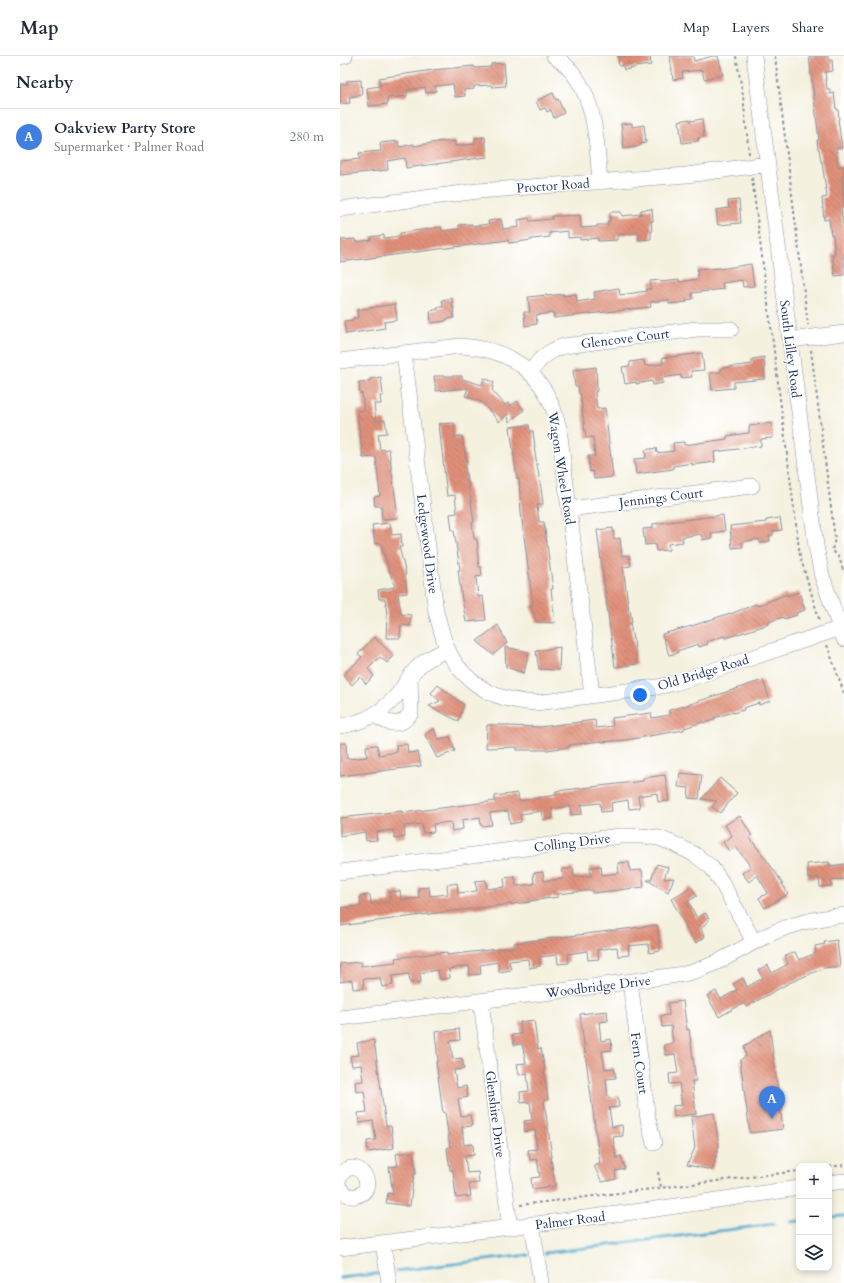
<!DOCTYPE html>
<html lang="en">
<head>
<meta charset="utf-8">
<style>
	body { margin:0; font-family:Cardo,serif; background:#f2f2f3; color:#1f2937 }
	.controls { position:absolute; right:12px; bottom:12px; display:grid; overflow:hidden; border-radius:8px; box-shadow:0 2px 6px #0003 }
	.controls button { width:36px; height:36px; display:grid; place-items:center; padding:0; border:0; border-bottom:1px solid #e0e1e3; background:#fff; color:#1f2937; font:20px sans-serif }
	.you { position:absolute; left:300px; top:639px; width:14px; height:14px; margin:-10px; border:3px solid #fff; border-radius:50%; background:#1a73e8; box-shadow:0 0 0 6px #1a73e833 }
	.badge { display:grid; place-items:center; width:26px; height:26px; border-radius:50%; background:#c8321e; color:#fff; font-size:13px; font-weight:700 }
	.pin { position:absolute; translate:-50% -33px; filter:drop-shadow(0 1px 2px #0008) }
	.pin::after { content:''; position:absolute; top:21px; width:14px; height:12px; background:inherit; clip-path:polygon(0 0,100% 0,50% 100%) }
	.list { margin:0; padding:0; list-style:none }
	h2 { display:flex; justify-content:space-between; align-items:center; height:52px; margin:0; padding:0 16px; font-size:17px }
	h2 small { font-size:13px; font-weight:400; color:#747a83 }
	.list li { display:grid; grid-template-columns:26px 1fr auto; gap:12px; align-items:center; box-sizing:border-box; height:56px; padding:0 16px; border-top:1px solid #e0e1e3 }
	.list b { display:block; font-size:15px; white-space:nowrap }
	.list p { margin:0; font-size:13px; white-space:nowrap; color:#747a83 }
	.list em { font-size:13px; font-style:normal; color:#747a83 }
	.icon { flex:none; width:22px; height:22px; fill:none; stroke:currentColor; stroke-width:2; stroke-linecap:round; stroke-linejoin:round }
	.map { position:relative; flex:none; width:504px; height:1227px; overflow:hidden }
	header { display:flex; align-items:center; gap:24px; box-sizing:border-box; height:56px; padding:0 20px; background:#fff; border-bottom:1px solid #e0e1e3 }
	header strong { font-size:19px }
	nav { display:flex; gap:22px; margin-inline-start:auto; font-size:14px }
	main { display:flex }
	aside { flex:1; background:#fff }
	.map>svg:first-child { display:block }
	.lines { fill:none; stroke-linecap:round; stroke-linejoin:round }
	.stream { stroke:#50aacd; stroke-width:3 }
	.building { fill:url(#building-back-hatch) }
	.minor-casing { stroke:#88909e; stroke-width:16 }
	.path { stroke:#88909e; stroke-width:2; stroke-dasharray:3 3; stroke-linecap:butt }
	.minor { stroke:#fff; stroke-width:15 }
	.labels { text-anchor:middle; stroke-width:3; stroke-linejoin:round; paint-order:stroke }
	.street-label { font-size:13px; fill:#1b2f5e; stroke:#fff }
</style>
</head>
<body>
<header>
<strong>Map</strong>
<nav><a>Map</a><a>Layers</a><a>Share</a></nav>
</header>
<main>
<aside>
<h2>Nearby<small></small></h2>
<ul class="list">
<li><span class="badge" style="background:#3f7fe0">A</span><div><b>Oakview Party Store</b><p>Supermarket · Palmer Road</p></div><em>280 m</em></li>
</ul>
</aside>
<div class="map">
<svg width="504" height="1227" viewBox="0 0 504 1227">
	<defs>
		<pattern id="building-back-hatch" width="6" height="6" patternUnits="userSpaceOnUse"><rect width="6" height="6" fill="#e19079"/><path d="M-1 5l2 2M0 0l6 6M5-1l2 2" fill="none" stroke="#b67666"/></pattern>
	</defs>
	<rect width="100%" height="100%" fill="#fff"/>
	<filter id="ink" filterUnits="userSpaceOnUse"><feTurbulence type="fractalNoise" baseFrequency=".025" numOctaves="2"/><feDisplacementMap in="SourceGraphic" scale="8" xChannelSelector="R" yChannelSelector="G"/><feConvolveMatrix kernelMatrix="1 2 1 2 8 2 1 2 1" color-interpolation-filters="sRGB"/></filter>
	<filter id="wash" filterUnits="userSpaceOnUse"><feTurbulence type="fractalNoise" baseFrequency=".012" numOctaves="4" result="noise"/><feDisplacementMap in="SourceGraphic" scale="16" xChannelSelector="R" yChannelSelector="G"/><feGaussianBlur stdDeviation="0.9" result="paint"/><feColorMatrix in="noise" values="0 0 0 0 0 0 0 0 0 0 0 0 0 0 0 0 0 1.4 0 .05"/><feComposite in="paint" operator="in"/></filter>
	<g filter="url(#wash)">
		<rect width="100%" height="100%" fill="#f4f1df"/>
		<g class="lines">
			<path class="stream" d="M489 1161 504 1160
				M451 1166 459 1165
				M205 1197 434 1168
				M56 1215 188 1199
				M0 1222 44 1217"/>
		</g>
		<g id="blocks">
			<path class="building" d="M278 0H310L311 9 294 11V12L284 14 283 9 279 10Z
				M330 0H353L354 5 373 0H378L383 19 364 23 362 14 342 16 343 22 333 24Z
				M469 0H488V4H492L493 15 485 16 487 33H490V38L494 37 496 53H498L499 63H498L502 92H496L498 110H504V120L502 121 504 151H501L503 168H504V219L495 220 492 198H495L493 179H491L489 163 484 164 482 142 487 141 482 106H481L479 93H478L477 84H479Z
				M164 7 166 30 152 31 151 29 134 30V33L124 34 125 40 115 41 113 28 95 30 96 35 86 37 85 31 67 34V40L47 42 48 48 29 50 27 32 40 30 39 22 93 14 134 10 135 12 151 11V8Z
				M21 24 22 39 9 41 10 47 0 48V28H7V25Z
				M213 37 216 44 218 43 224 57 214 62 211 54 207 56 205 52 200 54 196 45Z
				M350 63V65L362 63 364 81 358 82V85L342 87 339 65Z
				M292 67V71L304 69 306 87 300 88V90L284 93 281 68Z
				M145 81 147 101 66 112 65 102 47 105 48 114 0 119V105L20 103 19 97 41 95 40 87 58 85 59 91 74 88V90L103 85V86L115 85V90L135 88V82Z
				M399 144 401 167 378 169 376 154 389 152 388 145Z
				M312 153 313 165H311L312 176H311V183L299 184V177L277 179V184L258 185V182L240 184V181L228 182V175L209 177 210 181 192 183V184L169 187 168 184 0 206V188L2 187 1 184 15 183V186L31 184V181L44 179V182L60 180V177L101 171 102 175 119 173V169L132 168V170L149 168 148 165 161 163 163 173 179 171 178 164 189 162 190 165 212 163V160H221L240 159 241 172 257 171V169H268L267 166 270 165V156H281L282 160 301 158V154Z
				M411 208 414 230 403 231 402 224 382 227 383 233 352 237 353 243 346 244 347 246 329 248V244L310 246 311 251 301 252 214 262V257L196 259 197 268 185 270 184 256H190L188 241 207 239V240L224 238V240L236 238 237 246 255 243 254 236 279 232 280 239 307 235 306 233H311L310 225 320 224 321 226 339 224V226L358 223 357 213 368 212V213L380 212V213Z
				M112 242 114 262 106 263V265L91 267 90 255 98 253V251H103L102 244Z
				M55 248 57 264 44 266 45 272 6 278 4 265 13 264V262H18L17 254Z
				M362 297 364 314 351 315 352 321 341 322V319L322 322 323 327 313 329 312 325 296 328V326L285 328 282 311 290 310V306L304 304 305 310 323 308 322 302Z
				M424 301 425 323 394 326V332L372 334 370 317 381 316V312L412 308V303Z
				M256 311 257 335 255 336 257 353 265 352 273 421 254 423 253 415 250 416 248 400H255L253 381 246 382 240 337 239 338 238 330H235L233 314Z
				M94 320H122V323L142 329 144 322 154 326 152 334 165 349 168 347 170 350 177 345 184 354 169 366 168 358 159 366 142 346 125 340 128 332 96 335Z
				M41 321 43 340H40L41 348H34L36 365 45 364 47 377 38 378 40 394 49 393 58 462 42 463 41 450H35L34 441 40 440 36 401 23 402 17 355 24 354 22 337 20 338 19 326 30 325V323Z
				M114 367 115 381 122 380 127 409 125 410 127 426H128L134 466 132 467 134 483H137L138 493H137L139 511H141L142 520 136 521 138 541 143 540 146 564 126 566 121 537 118 514H120L114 474H112L110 458 117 457 115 439 107 440 99 368Z
				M432 367 433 382 421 383V390L374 396 375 406 352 409V407L333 410V413L296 418 294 403 306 402 305 394 316 392 317 397 334 395 333 387 344 386V389L387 383V380L409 377V370Z
				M189 369 190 375H193L195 391H194L201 432 203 448 197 449 199 466H204L213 533H211L215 567 197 566 190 550 193 549 181 457 179 423H177L170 371Z
				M383 459 385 475 371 477 372 482 362 484 361 478 342 481 343 486 328 488 329 494 316 495 315 488 305 489 303 473 313 472V468Z
				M440 462 442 474 433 475V479L429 480 430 485 420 487 419 483 402 486 403 491 392 492 390 470 426 466V464Z
				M50 467 52 479 61 478 62 491H59L66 518H65L67 537 58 538 61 558 71 559 70 570 61 569 60 582H46L47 559 45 543H39L38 534 55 531 40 487 35 488 32 469Z
				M273 472 274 483 280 482 282 500 289 499 291 510 283 511 289 555 290 554 292 566 290 567 293 584H294L297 608 275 611 257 474Z
				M459 536 465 554 456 557 457 559 444 563 443 561 428 566 429 568 414 573 385 582 384 580 367 586 368 588 359 591 358 588 337 595 338 597 329 599 322 578 352 570 390 557V558L416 548 417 550 447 538V540Z
				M158 569 167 587 153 599 137 585Z
				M34 581 54 600 47 607 40 601 28 613 34 620 26 628 20 621 12 629 3 619 22 601 18 598Z
				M165 591 189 596 184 617 166 611Z
				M220 591 219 614 199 613 196 595Z
				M423 624 430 645 419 649V647L403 652 404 654 393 657V656L374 662V664L364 667 363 666 344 672V674L286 684 262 686V685L229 689 230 691 207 694H177V691L146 692 147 669H168V670L200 671 255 664 256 672 273 670 272 662 311 657 312 662 330 659 329 654 338 652Z
				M98 629 124 649 118 665 89 650 100 645 91 637Z
				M94 672 98 683 110 681 115 695 97 702 85 679Z
				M0 687H6L7 703 27 701 26 690 37 689 39 699 57 696 56 689 67 688 68 697 78 696 81 710 0 720Z
				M340 717 362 719 359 743 348 742 349 732 338 731Z
				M325 719 329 745 318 746 317 737 298 740 300 752 289 753 288 744 271 747 272 755 261 756 260 747 241 749 242 758 231 759 230 750 212 753 213 762 203 764 201 755 180 758 181 766 170 768 168 755 150 757 152 769 141 770 140 761 122 764 123 773 112 775 111 766 93 768 94 776 83 777 82 768 64 770 65 781 55 783 53 774 36 776 37 784 26 785 25 776 0 780V762L62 755V757L155 745V740L178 737 179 745 216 739V735L303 725V722Z
				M380 722 397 737 380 757 372 751 377 745 362 743Z
				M400 760 412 780 410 782 436 817 448 838 425 852 419 842 428 837 417 819 409 826 402 817 411 811 396 791 389 795 383 786 392 780 385 769Z
				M289 806 290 815 302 814 304 831 253 837V834L218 838V841L190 845V846L104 856 0 870V852L21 850 20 840 30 839 31 848 50 846 49 836 60 835 61 844 79 842 78 832 89 831 90 840 108 838 107 829 117 827 118 837 137 835 135 825 146 824 147 833 165 831 164 822 170 821H175L176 830 194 828 193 817 203 816 204 825 223 823 222 813H227L233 812 234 821 251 820 250 811 261 810 262 819 279 817 278 807Z
				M489 806 490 810 504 808V823L491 824 492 830 480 831 479 822 468 823 467 808Z
				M317 808 328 811 324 823 334 822 328 836 307 824H311Z
				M351 831 357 840 348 845 357 862 366 857 369 864 361 873 365 881 356 887 345 870H346L331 843Z
				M317 869 320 895 309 897 308 888 288 890 289 899 278 900 277 891 257 894 259 903 248 904 247 895 228 898 229 907 218 908 217 899 199 901 200 910 189 912 188 903 169 905 171 914 159 916 158 906 140 909 141 918 130 919 129 910 109 913 110 922 105 923H100L98 914 80 917 81 926 70 927 69 918 52 920 53 929 42 931 40 922 23 923 24 932 13 933 12 924 0 926V908L21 906V910L56 906 55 902 107 896V899L174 891V887Z
				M497 884 500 910 484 912 449 927 406 951 404 947 379 961 367 940 376 935 381 943 397 934 393 928 403 922 407 931 423 922 418 914 428 909 432 917 448 908 445 900 455 896 459 904 476 897 475 890 485 888 484 886Z
				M343 945 347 974 349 973 356 1025H352L356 1058 334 1061 333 1050 342 1049 339 1027 330 1028 329 1018 338 1017 335 998 326 999 324 989 333 987 331 970 322 971 321 960 329 959 328 947Z
				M267 955 268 965 259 966 261 985 271 983 272 994 262 995 265 1013 274 1012 276 1022 266 1023 268 1042 278 1041 279 1051 269 1052 272 1071 282 1069 283 1080 273 1081 276 1102 281 1100 285 1113 275 1115 276 1123 262 1126 254 1110 260 1108 240 958Z
				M194 964 198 993 201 992 205 1014 204 1015 208 1044H204L212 1101H211L215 1130 192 1133 191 1122 200 1121 197 1103 190 1104 188 1094 197 1093 195 1074 185 1076 184 1065 192 1064 190 1046 181 1047 180 1036 189 1035 187 1017 179 1019 177 1008 186 1007 182 988 174 989 172 979 181 978 180 966Z
				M119 973 120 984 110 985 113 1003 122 1002 124 1013 114 1014 117 1032 126 1030 128 1041 118 1043 121 1060 130 1059 132 1070 122 1071 124 1089 133 1088 134 1099 125 1100 127 1117 138 1116 139 1127 129 1128 131 1140 116 1142 113 1114H110L107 1092 110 1091 105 1056 103 1057 96 1005H98L95 976Z
				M430 974 443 1073 410 1077 400 1004 406 1000 404 990Z
				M34 984 46 1070H51L54 1092 28 1096 27 1085 36 1084 33 1065 19 1067 18 1057 27 1056 24 1035 16 1036 15 1026 23 1025 21 1009 12 1010 10 1000 19 999 17 987Z
				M374 1057 379 1090 372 1114 347 1109 355 1092 351 1061Z
				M73 1096 76 1118H74L70 1150 46 1147 48 1137 53 1138 49 1111 58 1110 56 1098Z"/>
		</g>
	</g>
	<g filter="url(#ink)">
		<use href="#blocks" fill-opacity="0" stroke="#88909e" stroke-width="1"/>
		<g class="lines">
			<defs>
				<path id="minor" d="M214 0C256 27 256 81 260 126
					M414 0 476 490 482 520 504 583
					M0 1 5 0
					M0 153 138 135 347 119 427 108
					M450 284 504 277
					M64 297 96 556C100 568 102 582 108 594 118 617 141 636 165 642 175 645 185 646 196 647L317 631 335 627 384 611 504 571
					M0 305 120 290C174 293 207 319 219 372L252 639
					M190 317C199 303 208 295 224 290L357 273H391
					M229 453 412 430
					M34 659C42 664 52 670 61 666 65 665 68 660 71 657L70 620
					M0 670C23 667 43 656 58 638 65 629 70 618 78 611 86 603 97 598 107 594
					M0 816 280 780H302L319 782 334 788 354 798 371 811 381 825 414 886
					M290 926 308 1063 314 1087
					M141 945 170 1171
					M0 962 228 934 344 918C375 911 401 892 430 878 454 867 478 862 504 859
					M0 1121C16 1094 42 1135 15 1140 8 1141 4 1137 0 1132
					M489 1127 504 1125
					M192 1168 201 1227
					M43 1187 49 1227
					M0 1192 309 1154 459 1132"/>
			</defs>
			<use href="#minor" class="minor-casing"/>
			<path class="path" d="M396 0 403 39 409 98
				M435 0 468 269
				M412 122 460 500 480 566
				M471 294 495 483 492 494 499 501 504 517
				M487 589 504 637
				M489 1111 504 1109
				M318 1116 321 1131
				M180 1149 459 1115"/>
			<use href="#minor" class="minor"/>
		</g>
	</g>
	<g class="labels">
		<g class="street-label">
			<text transform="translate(213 129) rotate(-4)" y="5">Proctor Road</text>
			<text transform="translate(285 282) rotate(-7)" y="5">Glencove Court</text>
			<text transform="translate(451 293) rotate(83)" y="5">South Lilley Road</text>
			<text transform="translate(222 412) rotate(81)" y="5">Wagon Wheel Road</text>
			<text transform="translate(321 441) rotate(-7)" y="5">Jennings Court</text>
			<text transform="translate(88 488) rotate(83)" y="5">Ledgewood Drive</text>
			<text transform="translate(363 616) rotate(-17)" y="5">Old Bridge Road</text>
			<text transform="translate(232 786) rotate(-7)" y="5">Colling Drive</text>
			<text transform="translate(258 930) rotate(-7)" y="5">Woodbridge Drive</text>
			<text transform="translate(300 1007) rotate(82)" y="5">Fern Court</text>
			<text transform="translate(156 1058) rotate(83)" y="5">Glenshire Drive</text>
			<text transform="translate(230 1164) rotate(-7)" y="5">Palmer Road</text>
		</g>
	</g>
</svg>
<div class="controls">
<button>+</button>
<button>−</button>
<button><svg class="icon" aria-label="layers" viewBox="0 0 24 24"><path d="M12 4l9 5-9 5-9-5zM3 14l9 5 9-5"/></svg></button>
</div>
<div class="you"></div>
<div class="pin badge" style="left:432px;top:1063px;background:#3f7fe0">A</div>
</div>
</main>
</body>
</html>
